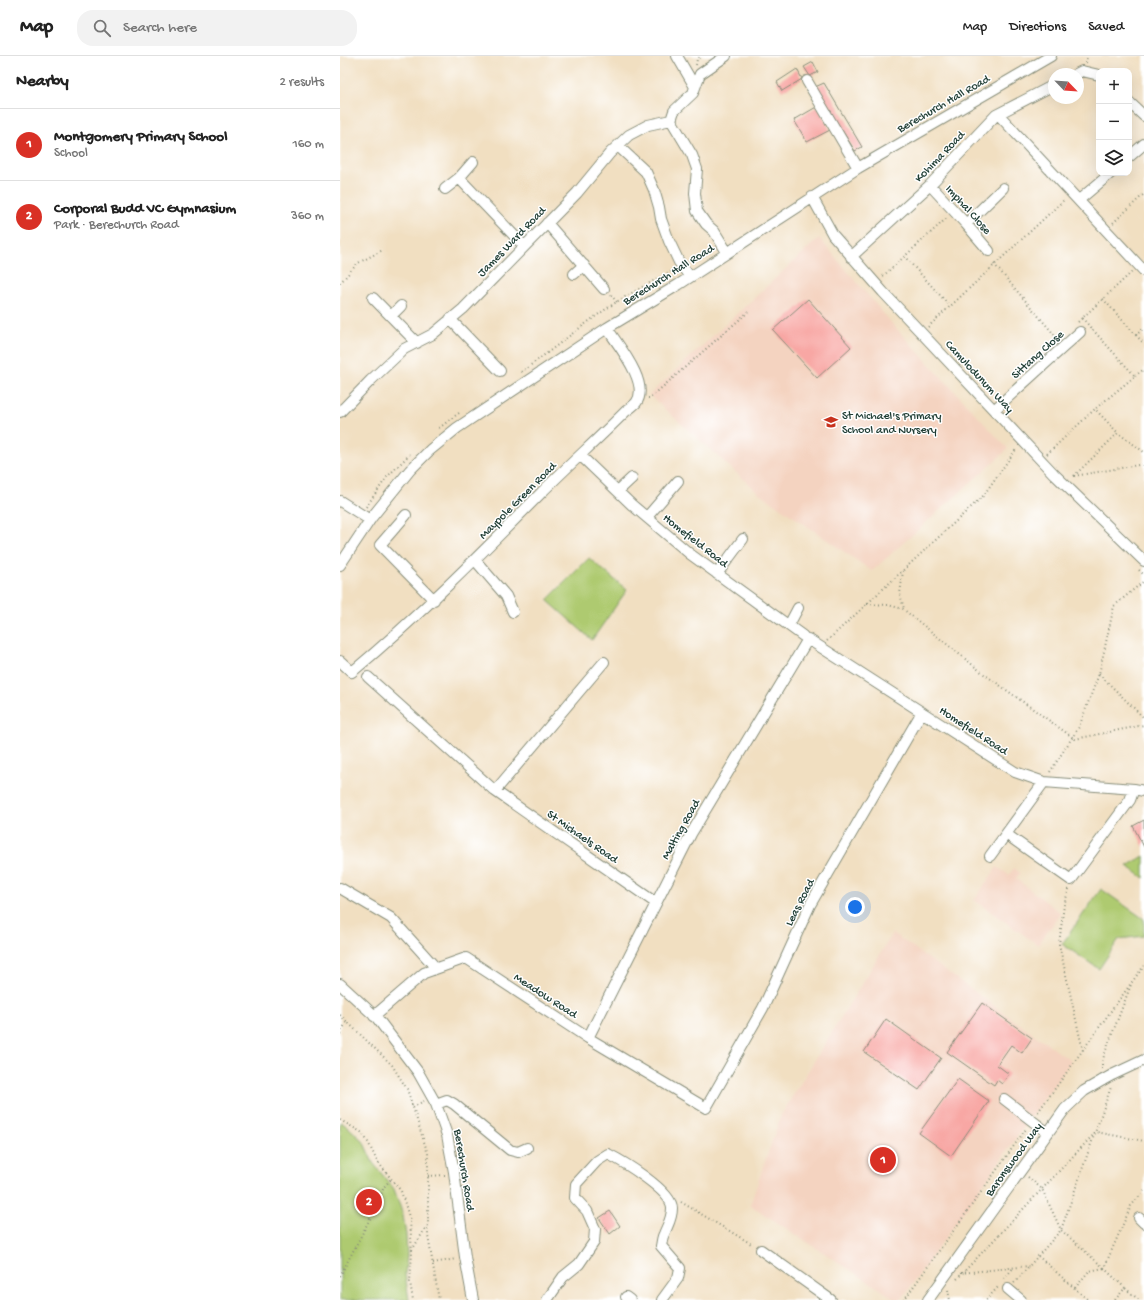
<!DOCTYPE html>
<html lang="en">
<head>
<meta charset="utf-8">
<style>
	body { margin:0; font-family:"Gochi Hand",sans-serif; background:#f2f2f2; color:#222 }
	.controls { position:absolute; right:12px; top:12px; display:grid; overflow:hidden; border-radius:8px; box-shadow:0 4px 16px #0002 }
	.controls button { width:36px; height:36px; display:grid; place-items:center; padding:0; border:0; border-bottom:1px solid #e0e0e0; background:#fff; color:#222; font:20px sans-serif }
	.compass { position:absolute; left:708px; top:12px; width:36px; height:36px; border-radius:50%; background:#fff; box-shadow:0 4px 16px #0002; rotate:115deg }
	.you { position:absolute; left:515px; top:851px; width:14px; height:14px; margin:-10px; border:3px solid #fff; border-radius:50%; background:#1a73e8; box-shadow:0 0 0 6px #1a73e833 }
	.badge { display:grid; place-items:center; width:26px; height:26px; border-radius:50%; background:#d93025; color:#fff; font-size:13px; font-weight:700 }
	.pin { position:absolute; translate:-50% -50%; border:2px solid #fff; box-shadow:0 1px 4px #0006 }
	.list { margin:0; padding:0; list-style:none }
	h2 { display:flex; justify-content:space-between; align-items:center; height:52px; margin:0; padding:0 16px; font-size:17px }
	h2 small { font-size:13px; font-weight:400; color:#767676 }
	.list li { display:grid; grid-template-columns:26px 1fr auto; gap:12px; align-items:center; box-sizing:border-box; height:72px; padding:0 16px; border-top:1px solid #e0e0e0 }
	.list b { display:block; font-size:15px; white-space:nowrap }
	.list p { margin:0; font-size:13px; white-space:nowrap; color:#767676 }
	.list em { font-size:13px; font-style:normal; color:#767676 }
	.icon { flex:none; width:22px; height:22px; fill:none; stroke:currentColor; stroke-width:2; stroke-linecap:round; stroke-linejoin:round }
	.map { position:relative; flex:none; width:804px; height:1244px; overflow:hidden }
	header { display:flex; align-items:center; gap:24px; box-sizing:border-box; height:56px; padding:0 20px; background:#fff; border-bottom:1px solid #e0e0e0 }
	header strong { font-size:19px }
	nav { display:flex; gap:22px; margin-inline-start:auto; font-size:14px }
	.search { width:280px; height:36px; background:#f2f2f2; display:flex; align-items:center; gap:10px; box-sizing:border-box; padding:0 14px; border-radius:16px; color:#767676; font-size:15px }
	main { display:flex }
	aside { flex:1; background:#fff }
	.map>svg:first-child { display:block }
	.built { fill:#f4d3c0 }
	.green { fill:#aeca70; stroke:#668452 }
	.building { fill:#f8a7a4 }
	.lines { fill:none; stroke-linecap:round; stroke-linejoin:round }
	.minor-casing { stroke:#888e7a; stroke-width:12 }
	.path { stroke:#888e7a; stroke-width:2; stroke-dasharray:1 3; stroke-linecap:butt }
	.minor { stroke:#fff; stroke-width:10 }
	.minor-bridge-casing { stroke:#888e7a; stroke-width:12; stroke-linecap:butt }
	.minor-bridge { stroke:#fff; stroke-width:10 }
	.labels { text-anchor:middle; stroke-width:3; stroke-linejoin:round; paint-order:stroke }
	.street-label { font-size:12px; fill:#1f3d34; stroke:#fff }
	.poi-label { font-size:12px; fill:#1f3d34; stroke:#fff; text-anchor:start }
</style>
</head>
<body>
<header>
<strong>Map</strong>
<div class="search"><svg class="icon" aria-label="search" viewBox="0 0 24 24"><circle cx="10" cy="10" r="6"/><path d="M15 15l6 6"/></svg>Search here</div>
<nav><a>Map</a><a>Directions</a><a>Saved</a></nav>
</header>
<main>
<aside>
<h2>Nearby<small>2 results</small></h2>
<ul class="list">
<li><span class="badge">1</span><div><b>Montgomery Primary School</b><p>School</p></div><em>160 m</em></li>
<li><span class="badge">2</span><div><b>Corporal Budd VC Gymnasium</b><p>Park · Berechurch Road</p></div><em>360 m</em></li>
</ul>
</aside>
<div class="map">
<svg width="804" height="1244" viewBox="0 0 804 1244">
	<rect width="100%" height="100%" fill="#fff"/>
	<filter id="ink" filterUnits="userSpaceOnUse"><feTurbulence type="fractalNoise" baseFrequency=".025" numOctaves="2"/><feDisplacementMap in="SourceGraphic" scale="8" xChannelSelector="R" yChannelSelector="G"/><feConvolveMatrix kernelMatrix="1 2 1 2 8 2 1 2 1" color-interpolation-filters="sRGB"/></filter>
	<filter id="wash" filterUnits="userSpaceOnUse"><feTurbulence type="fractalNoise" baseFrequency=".012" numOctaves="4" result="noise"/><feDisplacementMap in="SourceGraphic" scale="16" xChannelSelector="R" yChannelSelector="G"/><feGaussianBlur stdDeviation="0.9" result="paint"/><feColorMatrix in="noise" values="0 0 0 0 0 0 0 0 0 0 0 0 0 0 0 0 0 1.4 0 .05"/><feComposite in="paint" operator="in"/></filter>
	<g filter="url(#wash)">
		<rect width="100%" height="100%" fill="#f1dfc1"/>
		<path class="built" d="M479 182 555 271 668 393 532 515 419 437 309 339Z
			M657 811 669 819 674 812 680 817 676 823 721 857 698 889 634 844Z
			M553 877 731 1005 561 1244H557L410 1149 441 1059Z"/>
		<path class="green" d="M249 502 287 534 252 584 207 544Z
			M804 800V822L787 810Z
			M761 833 804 863V880L779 883 759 913 722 888Z
			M0 1066 7 1070 23 1085 33 1107 54 1133 63 1159 66 1179 67 1199 65 1218 69 1244H0Z"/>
		<g id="blocks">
			<path class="building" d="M473 6 478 16 470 20 464 11Z
				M457 13 462 23 442 35 437 26Z
				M484 27 522 91 515 95 475 31Z
				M478 50 490 74 467 86 454 64Z
				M468 243 511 291 477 322 433 274Z
				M804 764V791L793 770Z
				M642 947 692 982 682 997 671 989 657 1009 669 1018 662 1028 657 1024 654 1029 607 996Z
				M546 963 601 1002 579 1034 524 996Z
				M618 1023 649 1045 611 1100 579 1077Z
				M270 1155 280 1170 270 1178 259 1162Z"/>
		</g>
	</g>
	<g filter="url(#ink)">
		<use href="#blocks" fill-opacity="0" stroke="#888e7a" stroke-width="1"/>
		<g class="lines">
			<defs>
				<path id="minor" d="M337 0 355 31
					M736 18 742 15 759 19
					M467 25 518 112
					M789 46 804 60
					M658 58 804 215
					M331 64 352 99 357 113 355 137 357 155 366 168 374 175 387 196
					M278 90 306 116 314 134 319 151 321 163 329 185 339 206 350 221
					M789 101 804 88
					M119 122 133 106
					M590 129 626 168 649 195
					M105 133 119 122 184 190
					M472 141 493 179 543 236 714 418 804 505
					M739 144 771 117
					M207 167 264 233
					M626 168 663 132
					M511 201 590 129 656 59 714 29
					M234 218 244 209
					M33 242 77 287
					M51 260 61 250
					M110 263 160 315
					M654 354 740 276
					M0 356 31 324 64 293 93 278 123 253 237 137 270 97 289 79 308 69 331 64 334 55 353 37 360 18 386 0
					M241 400 292 449 350 498 463 580
					M278 435 292 422
					M0 445 30 464
					M66 459 40 489 94 544
					M307 461 338 425
					M135 504 166 540 173 556
					M0 509 32 461 70 414 90 394 117 372 267 272 338 229 518 112 711 0
					M377 518 403 483
					M449 569 458 552
					M0 605 12 616C79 560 140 499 201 437 229 409 258 383 286 355 289 353 293 350 296 347 311 328 277 288 267 272
					M28 621 155 735 316 847
					M155 735 264 606
					M666 778 731 824 790 744 794 733
					M650 800 704 726
					M0 832 51 862 96 912
					M0 928 37 962 78 1016 96 1048 107 1079 114 1116 125 1201 133 1244
					M34 960 84 917 126 902 248 982 366 1052 423 952 470 849 582 656
					M248 982 351 778 468 583 675 716 704 726 794 733 804 735
					M772 1019 804 1004
					M664 1043 708 1077
					M96 1048 107 1044 114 1048 170 1094 178 1096 187 1092
					M799 1162 804 1167
					M421 1194 491 1244
					M668 1233 681 1244
					M286 1241 290 1244
					M207 1244 223 1221 239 1208 254 1186 255 1173 247 1155 235 1142 236 1128 257 1105 268 1098C282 1105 332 1135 332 1152 332 1163 328 1168 324 1178 322 1181 322 1186 321 1190L340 1212 338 1222 322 1244
					M588 1244 725 1053 744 1035 763 1024"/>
			</defs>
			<use href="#minor" class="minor-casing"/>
			<path class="path" d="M746 7 747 0
				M356 9 357 3 362 0
				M773 167 804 138
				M564 200 610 250
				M654 208 718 283
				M543 220 608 161
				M0 227 18 207 43 194
				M271 239 277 246
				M763 243 796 279 804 272
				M742 262 795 320 755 353
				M738 266 792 216
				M588 271 725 143
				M796 279 804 288
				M181 316C214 293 244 267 278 245 296 234 315 224 334 214
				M795 320 804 313
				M308 342H310L408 256
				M99 372 119 357
				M707 398 755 353 778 377
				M734 420 778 377 804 396
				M734 420 804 408
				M26 451 47 421 72 396
				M799 514 804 519
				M563 515 560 538 564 553
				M527 548 548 549 563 553 644 618 735 683 804 669
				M487 585 643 440 677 392
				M759 618 804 662
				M710 716 739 671 759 618 774 550 804 525
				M729 833 724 849 719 888 743 995
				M0 959 52 1009 67 1033 88 1098V1180L99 1244
				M0 978 7 965
				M762 1013V1006L766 994 792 926 804 910
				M73 1051 84 1045
				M698 1056 792 926
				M0 1064 21 1076 27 1084 37 1105 61 1135 70 1164 72 1197 70 1226 73 1244
				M88 1120 105 1119
				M688 1121 702 1133 721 1174 764 1212
				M341 1146 413 1189
				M72 1194 87 1170
				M698 1200 748 1244
				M93 1207 116 1203
				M621 1217 689 1210
				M0 1220 32 1159 44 1131 51 1123
				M617 1223 756 1076 804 1085
				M664 1223 674 1211
				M674 1227 721 1174 771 1031
				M735 1232 749 1215 764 1212
				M785 1232 764 1212 791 1150 804 1135
				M608 1234 610 1244
				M564 1244 686 1073
				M646 1244 659 1230
				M775 1244 785 1232 799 1244"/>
			<use href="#minor" class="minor"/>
			<defs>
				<path id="minor-bridge" d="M763 1024 772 1019"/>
			</defs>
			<use href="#minor-bridge" class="minor-bridge-casing"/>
			<use href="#minor-bridge" class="minor-bridge"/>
		</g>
	</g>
	<defs>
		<symbol id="school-bare" viewBox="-9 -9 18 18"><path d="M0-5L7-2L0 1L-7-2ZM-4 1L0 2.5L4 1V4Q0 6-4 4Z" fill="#c8321e" stroke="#fff" stroke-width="2.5" paint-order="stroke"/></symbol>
	</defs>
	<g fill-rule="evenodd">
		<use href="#school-bare" x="481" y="356" width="20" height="20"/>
	</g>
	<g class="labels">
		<g class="street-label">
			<text transform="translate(603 47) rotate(-30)" y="4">Berechurch Hall Road</text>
			<text transform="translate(599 100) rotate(-46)" y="4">Kohima Road</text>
			<text transform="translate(629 153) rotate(48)" y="4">Imphal Close</text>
			<text transform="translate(171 185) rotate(-46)" y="4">James Ward Road</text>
			<text transform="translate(328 218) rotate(-32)" y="4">Berechurch Hall Road</text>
			<text transform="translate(697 298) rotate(-42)" y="4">Sittang Close</text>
			<text transform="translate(640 320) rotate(47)" y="4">Camulodunum Way</text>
			<text transform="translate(177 444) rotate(-45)" y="4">Maypole Green Road</text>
			<text transform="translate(356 484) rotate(38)" y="4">Homefield Road</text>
			<text transform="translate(634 674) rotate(33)" y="4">Homefield Road</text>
			<text transform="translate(340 773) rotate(-61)" y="4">Malting Road</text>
			<text transform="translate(243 780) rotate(35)" y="4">St Michaels Road</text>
			<text transform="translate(459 846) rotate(-63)" y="4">Leas Road</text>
			<text transform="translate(206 939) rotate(33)" y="4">Meadow Road</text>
			<text transform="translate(673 1103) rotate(-54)" y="4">Baronswood Way</text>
			<text transform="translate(125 1114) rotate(81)" y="4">Berechurch Road</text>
		</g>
		<g class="poi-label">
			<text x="502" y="363">St Michael's Primary<tspan x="502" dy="14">School and Nursery</tspan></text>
		</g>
	</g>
</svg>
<div class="controls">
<button>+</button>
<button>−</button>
<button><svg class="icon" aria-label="layers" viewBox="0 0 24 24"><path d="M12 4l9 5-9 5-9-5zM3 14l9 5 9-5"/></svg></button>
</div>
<svg class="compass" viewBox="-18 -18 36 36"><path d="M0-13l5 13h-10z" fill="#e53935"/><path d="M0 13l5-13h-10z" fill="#767676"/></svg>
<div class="you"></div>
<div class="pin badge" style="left:543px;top:1104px">1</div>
<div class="pin badge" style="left:29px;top:1146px">2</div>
</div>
</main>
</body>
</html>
